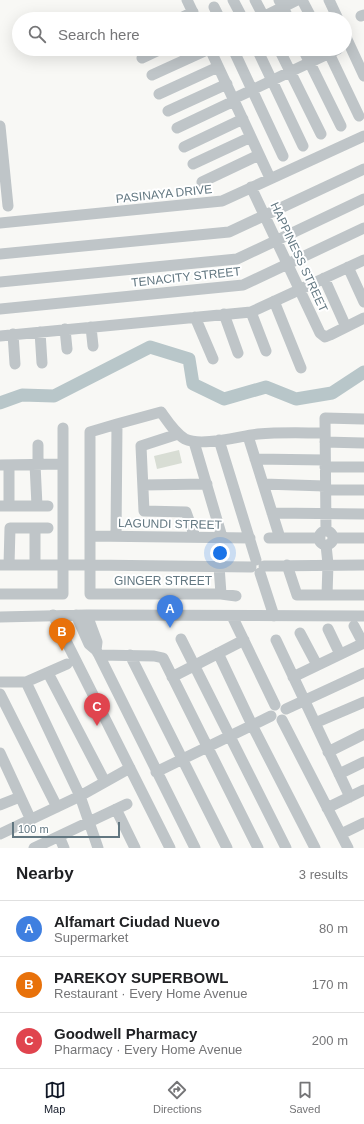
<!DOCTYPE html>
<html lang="en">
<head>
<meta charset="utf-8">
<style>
	body { margin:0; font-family:Arial,sans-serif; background:#f6f6f6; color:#202124 }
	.scale { position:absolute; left:12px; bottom:10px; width:108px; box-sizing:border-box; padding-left:4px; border:2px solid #627781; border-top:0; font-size:11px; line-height:14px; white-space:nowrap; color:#627781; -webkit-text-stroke:3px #fff; paint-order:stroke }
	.you { position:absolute; left:220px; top:553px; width:14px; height:14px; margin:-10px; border:3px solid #fff; border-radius:50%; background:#1a73e8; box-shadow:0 0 0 6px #1a73e833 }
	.badge { display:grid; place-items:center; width:26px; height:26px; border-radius:50%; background:#111827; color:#fff; font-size:13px; font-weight:700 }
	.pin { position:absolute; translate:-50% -33px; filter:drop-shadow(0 1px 2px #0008) }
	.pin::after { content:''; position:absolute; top:21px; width:14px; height:12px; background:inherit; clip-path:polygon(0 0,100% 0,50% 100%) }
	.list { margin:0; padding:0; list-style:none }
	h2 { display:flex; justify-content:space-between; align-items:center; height:52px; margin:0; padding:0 16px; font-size:17px }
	h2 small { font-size:13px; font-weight:400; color:#757577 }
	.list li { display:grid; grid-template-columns:26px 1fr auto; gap:12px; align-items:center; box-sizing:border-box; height:56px; padding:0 16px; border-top:1px solid #e0e0e0 }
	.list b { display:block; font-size:15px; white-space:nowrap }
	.list p { margin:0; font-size:13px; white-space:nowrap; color:#757577 }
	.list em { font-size:13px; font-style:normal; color:#757577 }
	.icon { flex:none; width:22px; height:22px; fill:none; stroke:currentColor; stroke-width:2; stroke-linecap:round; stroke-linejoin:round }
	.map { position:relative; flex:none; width:364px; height:848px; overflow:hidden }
	.search { position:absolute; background:#fff; box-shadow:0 4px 16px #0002; left:12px; right:12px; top:12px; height:44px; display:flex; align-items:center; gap:10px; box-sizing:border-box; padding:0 14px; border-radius:22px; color:#757577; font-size:15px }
	.sheet { height:220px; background:#fff }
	nav { display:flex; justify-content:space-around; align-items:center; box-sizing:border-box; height:56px; border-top:1px solid #e0e0e0; background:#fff; font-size:11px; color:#757577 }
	nav a { display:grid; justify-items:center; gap:2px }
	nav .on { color:#111827 }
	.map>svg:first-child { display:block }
	.green { fill:#d8ddd4 }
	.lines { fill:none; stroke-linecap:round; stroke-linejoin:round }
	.river { stroke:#b8c6c9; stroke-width:13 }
	.minor { stroke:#bfc5c8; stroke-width:11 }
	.labels { text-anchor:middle; stroke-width:4; stroke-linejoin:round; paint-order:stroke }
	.street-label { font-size:12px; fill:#627781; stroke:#fff }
</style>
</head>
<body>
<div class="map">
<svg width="364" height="848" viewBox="0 0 364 848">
	<rect width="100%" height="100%" fill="#f8f8f5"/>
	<path class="green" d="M179 450 182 463 157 469 154 456Z"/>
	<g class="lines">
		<path class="river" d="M0 403 22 395 54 396 150 347 189 359 193 384 224 399 266 387 296 399 332 393 364 372"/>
		<path class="minor" d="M187 0 196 19
			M233 0 243 19
			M255 0 265 19
			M279 0 289 19
			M302 0 312 19
			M329 0 338 19
			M214 7 220 19
			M361 16 364 15
			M179 19 193 12
			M259 19 297 0
			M345 35 364 76
			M210 49 270 178
			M233 49 283 156
			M257 49 303 146
			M279 49 321 134
			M303 49 341 126
			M327 49 359 116
			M142 58 161 49
			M152 75 209 49
			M159 94 218 67
			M233 99 338 49
			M168 111 227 84
			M0 126 8 206
			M177 128 234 101
			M184 147 243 119
			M193 164 251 137
			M202 182 259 155
			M251 187 320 333 325 337 330 335 364 318
			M0 223 222 201 364 136
			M0 254 229 232 364 169
			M348 267 364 302
			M324 278 346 327
			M0 282 237 259 364 199
			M274 301 301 368
			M0 309 243 285 364 228
			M251 312 266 351
			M224 314 238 353
			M195 317 213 359
			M91 327 93 346
			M65 329 67 349
			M40 332 42 363
			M13 334 15 364
			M0 336 251 312 364 260
			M178 434 141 446 144 511 186 512 195 537
			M248 436 280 538
			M219 440 256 560
			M194 442 222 537
			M325 442 363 443
			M38 445V464
			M255 459 325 460
			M0 465 63 464
			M9 465V506
			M325 467H364
			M263 484 325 486
			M143 485 207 484
			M325 490H363
			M0 506H37L35 464
			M37 506H48
			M272 513 363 514
			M35 528H48
			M326 531 325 418 363 419
			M319 538a7 7 0 1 1 14 0a7 7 0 1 1-14 0Z
			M90 536 250 538
			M116 536 117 424
			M269 538H320
			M333 538H364
			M326 545 328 564 327 595
			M0 565H90L251 567
			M9 565 10 528H35V565
			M287 565 297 595H364
			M219 566 221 594
			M264 566 364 565
			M260 573 274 616
			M0 594H63V428
			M236 596 221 594H90V432L117 424 161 412C168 422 175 433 185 439 202 447 239 436 258 434 280 432 303 433 325 433
			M53 615 170 848
			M76 615 89 644 96 650 99 655 195 848
			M87 615 97 642 96 650
			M232 616 275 705
			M0 617 87 615 364 616
			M354 626 363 643
			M328 629 340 654
			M300 633 317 665
			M181 639 286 848
			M276 640 350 797
			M218 653 252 725 315 848
			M99 655 154 656 163 658 258 848
			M130 655 227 848
			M48 673 105 782
			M172 677 244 640
			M293 677 364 643
			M0 682H26L67 664
			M26 682 80 796 98 848
			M0 694 57 807
			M286 709 364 673
			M282 720 348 848
			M315 723 364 702
			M328 752 364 734
			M0 753 31 820
			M156 772 271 716
			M339 774 364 762
			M0 805 20 797
			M327 808 364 790
			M116 809 135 848
			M0 834 80 796 130 768
			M341 834 364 823
			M59 836 64 848
			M34 848 127 804"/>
	</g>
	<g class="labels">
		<g class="street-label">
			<text transform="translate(164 194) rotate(-6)" y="4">PASINAYA DRIVE</text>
			<text transform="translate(299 257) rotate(65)" y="4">HAPPINESS STREET</text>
			<text transform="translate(186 277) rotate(-6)" y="4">TENACITY STREET</text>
			<text transform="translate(170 524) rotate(1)" y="4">LAGUNDI STREET</text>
			<text x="163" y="585">GINGER STREET</text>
		</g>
	</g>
</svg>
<div class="scale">100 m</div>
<div class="you"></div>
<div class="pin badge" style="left:170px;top:628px;background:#3f7fe0">A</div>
<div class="pin badge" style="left:62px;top:651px;background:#e8710a">B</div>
<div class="pin badge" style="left:97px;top:726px;background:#e0444e">C</div>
<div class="search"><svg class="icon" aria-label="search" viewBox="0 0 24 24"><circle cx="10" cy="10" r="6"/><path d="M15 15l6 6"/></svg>Search here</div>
</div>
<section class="sheet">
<h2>Nearby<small>3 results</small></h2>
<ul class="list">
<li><span class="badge" style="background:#3f7fe0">A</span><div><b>Alfamart Ciudad Nuevo</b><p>Supermarket</p></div><em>80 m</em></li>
<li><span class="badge" style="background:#e8710a">B</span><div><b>PAREKOY SUPERBOWL</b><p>Restaurant · Every Home Avenue</p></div><em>170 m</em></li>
<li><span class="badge" style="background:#e0444e">C</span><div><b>Goodwell Pharmacy</b><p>Pharmacy · Every Home Avenue</p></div><em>200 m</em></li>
</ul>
</section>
<nav>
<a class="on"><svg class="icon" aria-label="map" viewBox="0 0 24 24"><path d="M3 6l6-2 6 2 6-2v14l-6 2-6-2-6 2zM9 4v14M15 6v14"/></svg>Map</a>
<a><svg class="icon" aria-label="directions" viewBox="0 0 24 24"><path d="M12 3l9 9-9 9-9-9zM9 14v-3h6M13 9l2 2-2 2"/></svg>Directions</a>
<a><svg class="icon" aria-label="saved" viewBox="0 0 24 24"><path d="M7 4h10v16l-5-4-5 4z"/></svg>Saved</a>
</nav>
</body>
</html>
